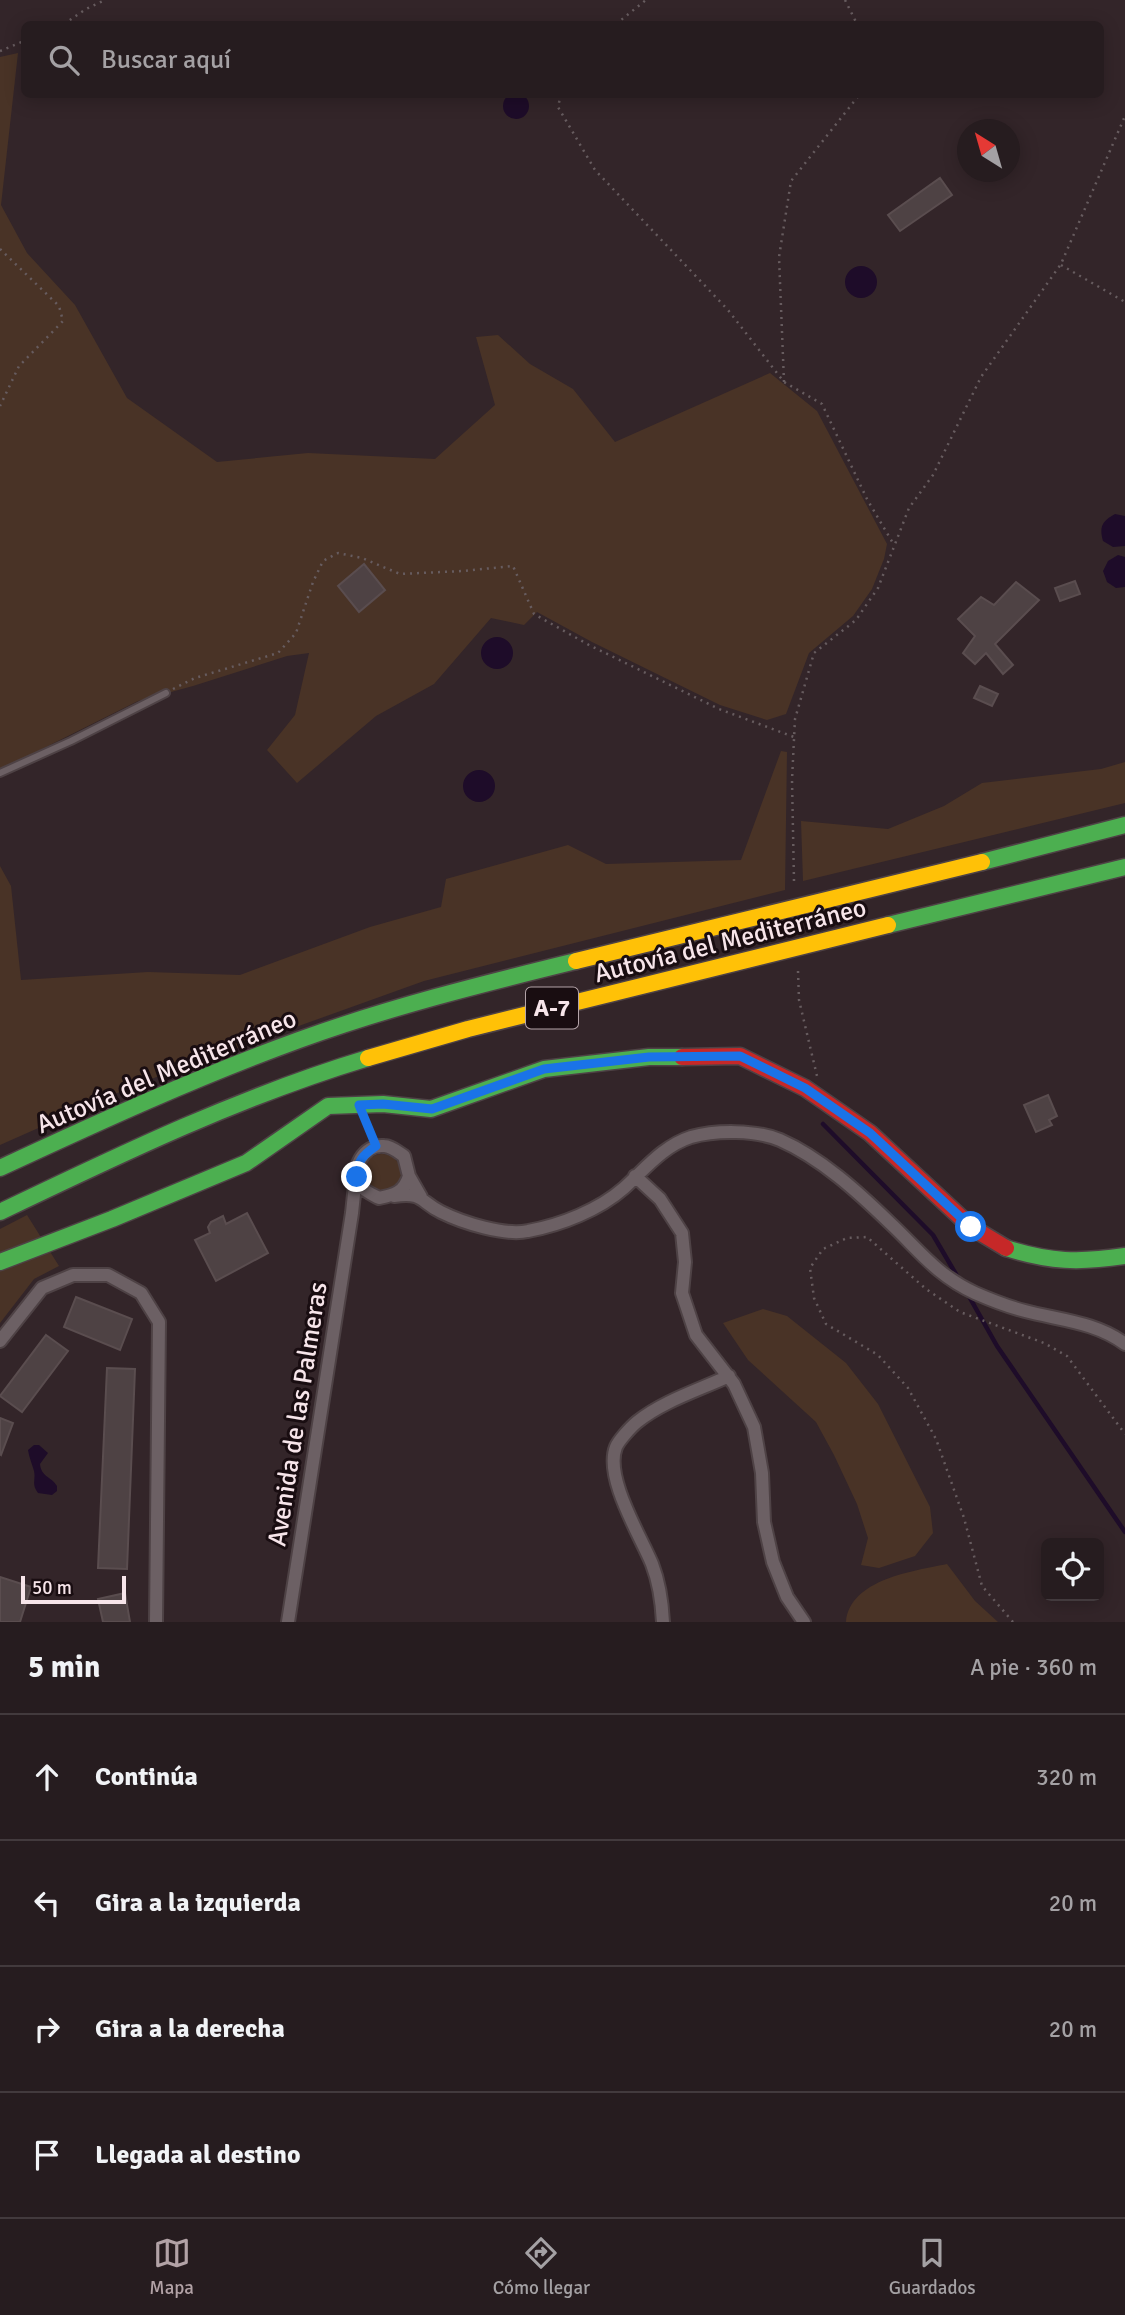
<!DOCTYPE html>
<html lang="es">
<head>
<meta charset="utf-8">
<style>
	body { margin:0; font-family:Signika,sans-serif; background:#2e2528; color:#f1f3f6 }
	.controls { position:absolute; right:21px; bottom:21px; display:grid; overflow:hidden; border-radius:10px; box-shadow:0 4px 18px #0003 }
	.controls button { width:63px; height:63px; display:grid; place-items:center; padding:0; border:0; border-bottom:2px solid #423a3d; background:#261c1f; color:#f1f3f6; font:35px sans-serif }
	.compass { position:absolute; left:957px; top:119px; width:63px; height:63px; border-radius:50%; background:#261c1f; box-shadow:0 4px 18px #0003; rotate:323deg }
	.scale { position:absolute; left:21px; bottom:18px; width:105px; box-sizing:border-box; padding-left:7px; border:4px solid #f7e5ea; border-top:0; font-size:19px; line-height:24px; white-space:nowrap; color:#f7e5ea; -webkit-text-stroke:5px #190d11; paint-order:stroke }
	.stop { position:absolute; width:21px; height:21px; margin:-16px; border:5px solid #1a73e8; border-radius:50%; background:#fff }
	.stop.end { background:#1a73e8; border-color:#fff; box-shadow:0 2px 7px #0008 }
	.list { margin:0; padding:0; list-style:none }
	h2 { display:flex; justify-content:space-between; align-items:center; height:91px; margin:0; padding:0 28px; font-size:30px }
	h2 small { font-size:23px; font-weight:400; color:#a4a1a4 }
	.list li { display:grid; grid-template-columns:46px 1fr auto; gap:21px; align-items:center; box-sizing:border-box; height:126px; padding:0 28px; border-top:2px solid #423a3d }
	.list b { display:block; font-size:26px; white-space:nowrap }
	.list em { font-size:23px; font-style:normal; color:#a4a1a4 }
	.icon { flex:none; width:38px; height:38px; fill:none; stroke:currentColor; stroke-width:2; stroke-linecap:round; stroke-linejoin:round }
	.map { position:relative; flex:none; width:1125px; height:1622px; overflow:hidden }
	.search { position:absolute; background:#261c1f; box-shadow:0 4px 18px #0003; left:21px; right:21px; top:21px; height:77px; display:flex; align-items:center; gap:18px; box-sizing:border-box; padding:0 24px; border-radius:10px; color:#a4a1a4; font-size:26px }
	.sheet { height:595px; background:#261c1f }
	nav { display:flex; justify-content:space-around; align-items:center; box-sizing:border-box; height:98px; border-top:2px solid #423a3d; background:#261c1f; font-size:19px; color:#a4a1a4 }
	nav a { display:grid; justify-items:center; gap:4px }
	nav .on { color:#b2a2a6 }
	.map>svg:first-child { display:block }
	.green { fill:#493326 }
	.water { fill:#1e0c29 }
	.lines { fill:none; stroke-linecap:round; stroke-linejoin:round }
	.stream { stroke:#1e0c29; stroke-width:4.5 }
	.building { fill:#4e4244; stroke:#5a4d4f; stroke-width:2 }
	.lane-casing { stroke:#4e4245; stroke-width:10 }
	.street-casing { stroke:#4e4245; stroke-width:16 }
	.fast-casing { stroke:#4e4245; stroke-width:19 }
	.slow-casing { stroke:#4e4245; stroke-width:19 }
	.jam-casing { stroke:#4e4245; stroke-width:19 }
	.path { stroke:#675c5f; stroke-width:2.5; stroke-dasharray:2 5; stroke-linecap:butt }
	.lane { stroke:#6c6064; stroke-width:6 }
	.street { stroke:#6c6064; stroke-width:12 }
	.fast { stroke:#4caf50; stroke-width:16 }
	.slow { stroke:#ffc107; stroke-width:16 }
	.jam { stroke:#c62828; stroke-width:16 }
	.route { stroke:#1a73e8; stroke-width:9 }
	.labels { text-anchor:middle; stroke-width:6; stroke-linejoin:round; paint-order:stroke }
	.shield { fill:#190d11; stroke:#b4a4a9; stroke-width:2 }
	.shield-label { font-size:24px; font-weight:bold; fill:#f7e5ea }
	.street-label { font-size:26px; fill:#f7e5ea; stroke:#190d11 }
</style>
</head>
<body>
<div class="map">
<svg width="1125" height="1622" viewBox="0 0 1125 1622">
	<rect width="100%" height="100%" fill="#332529"/>
	<path class="green" d="M18 53 1 205 27 253 75 305 127 398 217 462 308 453 435 459 495 405 476 337 498 335 530 364 573 389 615 442 770 373 817 411 887 544 884 559 872 589 853 616 809 653 786 714 767 720 720 705 592 642 537 612 524 625 491 618 434 684 376 716 297 783 267 750 295 715 309 653 287 656 193 686 138 701 0 770V57Z
		M781 751 787 752 785 890 424 981 140 1083 0 1145V866L11 886 21 980 148 972 240 975 370 927 441 907 446 879 568 845 606 864 741 860Z
		M1125 762V803L803 881 801 821 888 829 944 806 982 783 1101 769Z
		M363 1173a19 19 0 1 1 38 0a19 19 0 1 1-38 0Z
		M27 1215 59 1266 34 1279 0 1323V1229Z
		M763 1309 787 1316 846 1363 878 1404 930 1507 933 1533 915 1556 879 1568 861 1565 868 1538 857 1504 834 1455 816 1422 748 1360 723 1323Z
		M947 1564 975 1601 998 1622H846C850 1579 914 1571 947 1564Z"/>
	<path class="water" d="M503 106a13 13 0 1 1 26 0a13 13 0 1 1-26 0Z
		M845 282a16 16 0 1 1 32 0a16 16 0 1 1-32 0Z
		M1115 514 1125 516V546L1113 547 1103 541C1099 527 1102 521 1115 514Z
		M1118 555 1125 557V587L1116 588 1107 582 1103 571 1108 561Z
		M481 653a16 16 0 1 1 32 0a16 16 0 1 1-32 0Z
		M463 786a16 16 0 1 1 32 0a16 16 0 1 1-32 0Z
		M34 1445H39L48 1453 40 1464C41 1477 52 1477 57 1486V1491L52 1495 38 1493C31 1484 36 1480 34 1471 32 1464 29 1457 28 1450Z"/>
	<g class="lines">
		<path class="stream" d="M823 1124 933 1235 960 1281
			M966 1291 997 1346 1125 1532"/>
	</g>
	<path class="building" d="M940 178 952 195 900 231 888 215Z
		M364 564 385 590 359 612 338 586Z
		M1075 581 1080 594 1060 601 1055 588Z
		M1016 582 1039 600 995 644 1013 665 1003 674 986 653 975 664 963 653 975 636 958 619 981 597 994 605Z
		M980 686 998 694 992 706 974 698Z
		M1048 1095 1057 1116 1049 1120 1052 1125 1036 1132 1024 1105Z
		M247 1213 268 1253 216 1281 195 1240 210 1233 208 1227 211 1222 223 1216 226 1224Z
		M76 1297 132 1319 120 1350 64 1327Z
		M46 1335 68 1351 22 1412 0 1396Z
		M107 1368 135 1369 127 1569 98 1568Z
		M0 1418 13 1423 1 1455 0 1454Z
		M0 1577 31 1587 20 1622H0Z
		M125 1593 130 1622H103L98 1599Z"/>
	<g class="lines">
		<defs>
			<path id="lane" d="M0 773 71 741 166 693"/>
			<path id="street" d="M409 1176C404 1192 395 1195 379 1198 373 1195 364 1191 361 1186 349 1169 364 1144 384 1146 391 1146 398 1152 404 1156L409 1176 421 1197
				M635 1176 660 1199 682 1233 685 1262 682 1293 696 1335 734 1384 754 1427 762 1473 764 1522 773 1562 787 1597 804 1622
				M394 1196C424 1192 419 1201 441 1212 463 1223 505 1236 528 1231 561 1225 599 1210 624 1188 645 1169 663 1146 691 1137 716 1130 756 1130 780 1140 821 1158 858 1192 890 1223 919 1250 936 1275 975 1293 991 1300 1009 1307 1025 1311 1059 1320 1096 1322 1125 1344
				M0 1341 42 1288 73 1275H108L141 1293 159 1322 156 1622
				M288 1622 352 1213 357 1166
				M663 1622C662 1603 659 1582 652 1564 640 1535 604 1477 616 1447 619 1440 631 1427 637 1422 663 1401 699 1390 729 1376"/>
			<path id="fast" d="M982 862 1125 825
				M888 925 1125 867
				M0 1168C99 1122 197 1077 299 1040 390 1007 482 984 576 961
				M0 1212C121 1154 239 1097 368 1058
				M1006 1248C1050 1262 1079 1263 1125 1256
				M0 1262 112 1219 246 1163 328 1106 383 1104 431 1109 544 1069 649 1057H682"/>
			<path id="slow" d="M576 961 982 862
				M368 1058 468 1029 888 925"/>
			<path id="jam" d="M682 1057 740 1056 805 1088 870 1133 971 1227 1006 1248"/>
		</defs>
		<use href="#lane" class="lane-casing"/>
		<use href="#street" class="street-casing"/>
		<use href="#fast" class="fast-casing"/>
		<use href="#slow" class="slow-casing"/>
		<use href="#jam" class="jam-casing"/>
		<path class="path" d="M845 0 857 24
			M64 24 86 9 105 0
			M616 24 646 0
			M0 51 24 41
			M561 94 558 107 595 170 728 310 784 382 822 404 867 499 894 545
			M0 249 59 306 63 321 19 366 0 406
			M1061 265 1125 302
			M784 382 779 257 791 181 860 94
			M173 689 195 678 278 653 296 633 313 582 323 561 338 553 362 558 400 574 463 571 513 566 534 614 589 645 719 709 794 737
			M794 881 792 780 795 719 814 653 856 620 878 588 909 508 933 475 981 377 1061 264 1125 116
			M798 971 799 1000 817 1076
			M365 1121 371 1134
			M1013 1622 982 1586 964 1518 936 1439 908 1388 878 1355 826 1324 814 1298 810 1268 823 1249 847 1238 867 1237 926 1289 960 1312 1044 1343 1067 1356 1125 1434"/>
		<use href="#lane" class="lane"/>
		<use href="#street" class="street"/>
		<use href="#fast" class="fast"/>
		<use href="#slow" class="slow"/>
		<use href="#jam" class="jam"/>
	</g>
	<g class="lines">
		<path class="route" d="M357 1177C357 1161 363 1155 376 1146L359 1105 383 1104 432 1109 544 1069 649 1057 740 1056 805 1088 870 1133 971 1227"/>
	</g>
	<g class="labels">
		<rect class="shield" x="526" y="987.5" width="52" height="41" rx="5"/>
		<g class="shield-label">
			<text x="552" y="1016">A-7</text>
		</g>
		<g class="street-label">
			<text transform="translate(730 940) rotate(-14)" y="9">Autovía del Mediterráneo</text>
			<text transform="translate(166 1071) rotate(-23)" y="9">Autovía del Mediterráneo</text>
			<text transform="translate(297 1414) rotate(-81)" y="9">Avenida de las Palmeras</text>
		</g>
	</g>
</svg>
<div class="controls">
<button><svg class="icon" aria-label="locate" viewBox="0 0 24 24"><circle cx="12" cy="12" r="6"/><path d="M12 2v4M12 18v4M2 12h4M18 12h4"/></svg></button>
</div>
<svg class="compass" viewBox="-18 -18 36 36"><path d="M0-13l5 13h-10z" fill="#e53935"/><path d="M0 13l5-13h-10z" fill="#a4a1a4"/></svg>
<div class="scale">50 m</div>
<div class="stop" style="left:971px;top:1227px"></div>
<div class="stop end" style="left:357px;top:1177px"></div>
<div class="search"><svg class="icon" aria-label="search" viewBox="0 0 24 24"><circle cx="10" cy="10" r="6"/><path d="M15 15l6 6"/></svg>Buscar aquí</div>
</div>
<section class="sheet">
<h2>5 min<small>A pie · 360 m</small></h2>
<ul class="list">
<li><svg class="icon" aria-label="ahead" viewBox="0 0 24 24"><path d="M12 20V5M6 11l6-6 6 6"/></svg><div><b>Continúa</b></div><em>320 m</em></li>
<li><svg class="icon" aria-label="left" viewBox="0 0 24 24"><path d="M17 20v-9H6M10 6l-5 5 5 5"/></svg><div><b>Gira a la izquierda</b></div><em>20 m</em></li>
<li><svg class="icon" aria-label="right" viewBox="0 0 24 24"><path d="M7 20v-9h11M14 6l5 5-5 5"/></svg><div><b>Gira a la derecha</b></div><em>20 m</em></li>
<li><svg class="icon" aria-label="arrive" viewBox="0 0 24 24"><path d="M6 21V4h12l-3 4 3 4H6"/></svg><div><b>Llegada al destino</b></div></li>
</ul>
</section>
<nav>
<a class="on"><svg class="icon" aria-label="map" viewBox="0 0 24 24"><path d="M3 6l6-2 6 2 6-2v14l-6 2-6-2-6 2zM9 4v14M15 6v14"/></svg>Mapa</a>
<a><svg class="icon" aria-label="directions" viewBox="0 0 24 24"><path d="M12 3l9 9-9 9-9-9zM9 14v-3h6M13 9l2 2-2 2"/></svg>Cómo llegar</a>
<a><svg class="icon" aria-label="saved" viewBox="0 0 24 24"><path d="M7 4h10v16l-5-4-5 4z"/></svg>Guardados</a>
</nav>
</body>
</html>
